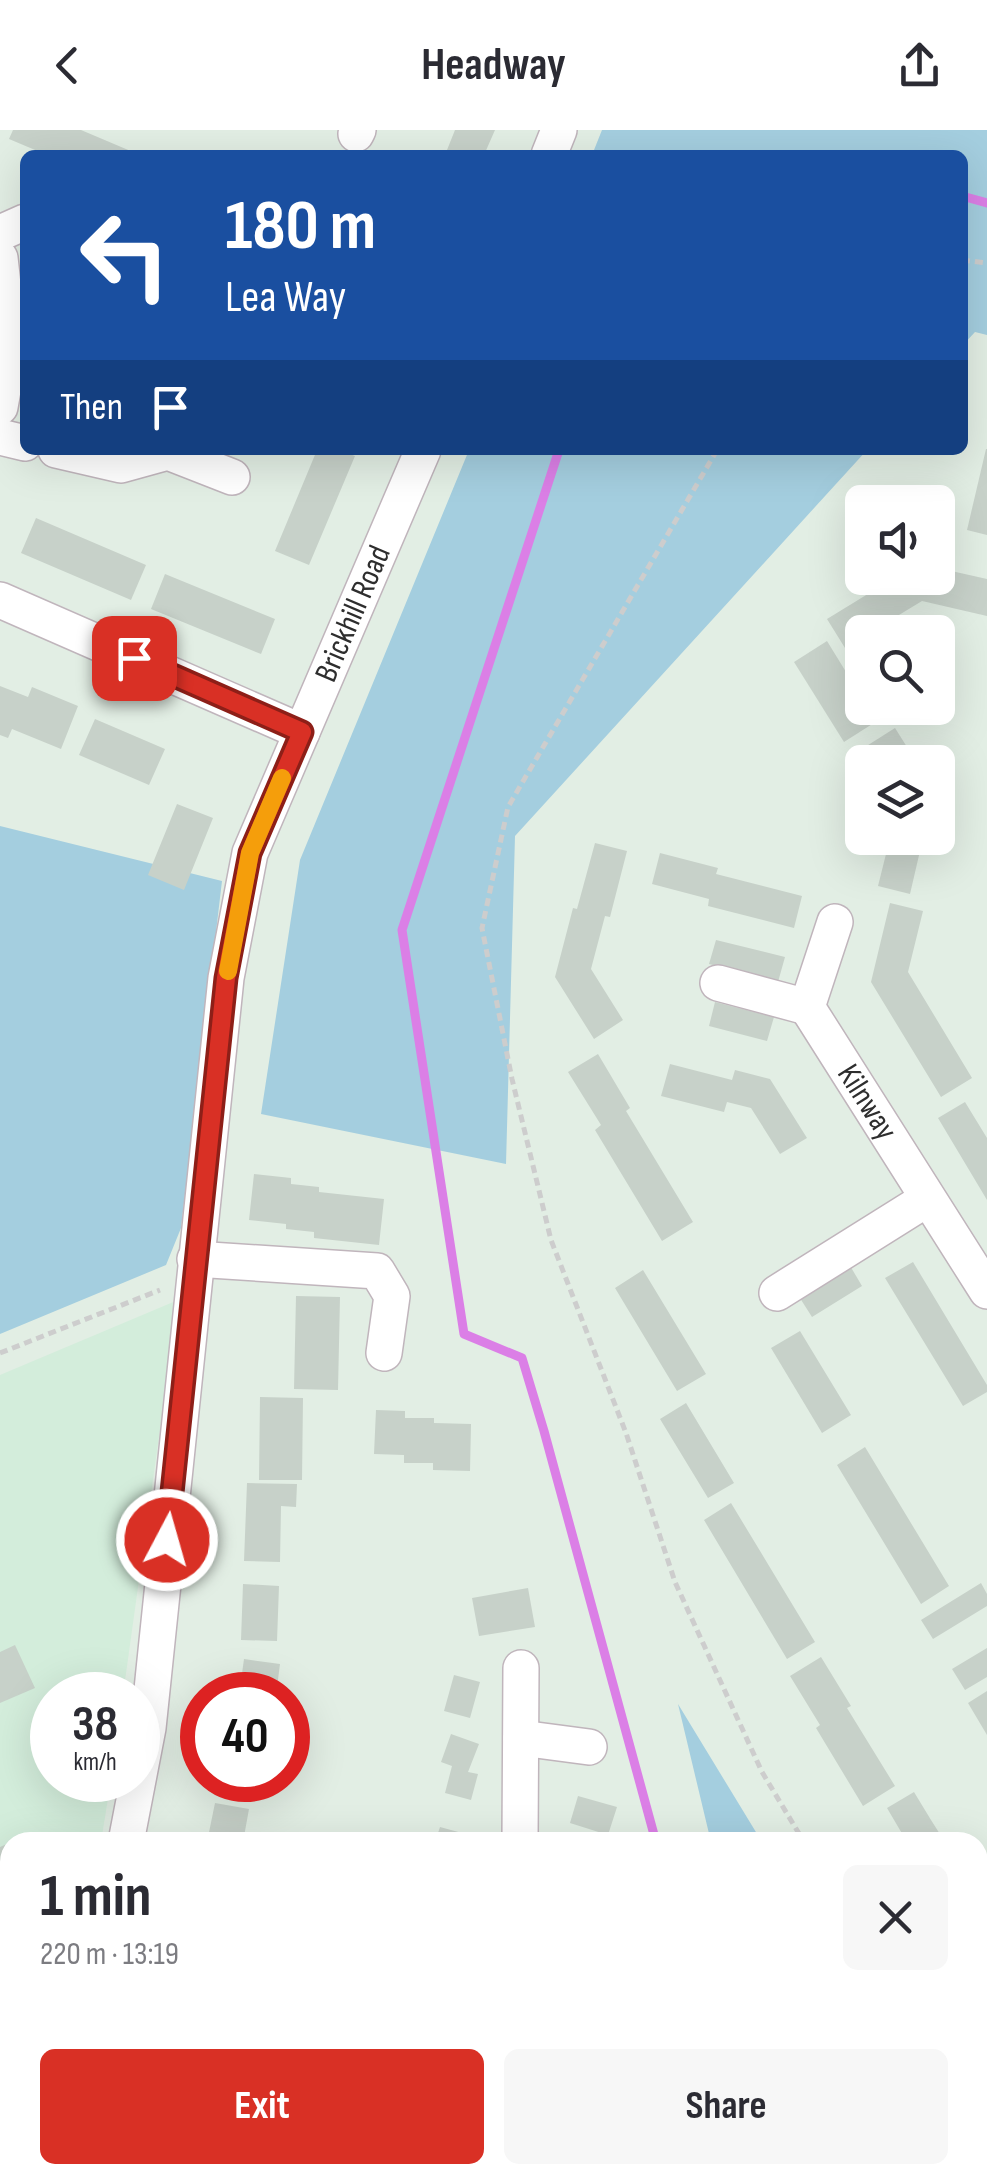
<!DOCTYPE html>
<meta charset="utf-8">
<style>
:root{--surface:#fff;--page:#f7f7f7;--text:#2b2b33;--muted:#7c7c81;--accent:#d93025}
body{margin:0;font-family:"Sofia Sans Condensed",sans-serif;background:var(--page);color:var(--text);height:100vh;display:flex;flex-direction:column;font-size:38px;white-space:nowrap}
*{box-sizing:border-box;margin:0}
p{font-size:32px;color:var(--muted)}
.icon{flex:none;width:55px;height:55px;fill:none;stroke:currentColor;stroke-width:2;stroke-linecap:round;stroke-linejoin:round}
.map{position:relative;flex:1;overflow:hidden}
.details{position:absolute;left:0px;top:1702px;width:988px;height:352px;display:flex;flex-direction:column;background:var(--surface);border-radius:30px 30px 0 0;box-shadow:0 10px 40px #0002}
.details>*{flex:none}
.banner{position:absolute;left:20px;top:20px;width:948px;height:305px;border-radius:15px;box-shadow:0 10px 40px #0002;background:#1a4fa0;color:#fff;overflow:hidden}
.controls{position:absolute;left:845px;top:355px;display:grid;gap:20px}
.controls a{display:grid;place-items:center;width:110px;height:110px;border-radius:15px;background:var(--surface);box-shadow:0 10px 40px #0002;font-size:50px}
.speed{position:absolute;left:30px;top:1542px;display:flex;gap:20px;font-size:50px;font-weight:700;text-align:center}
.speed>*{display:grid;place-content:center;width:130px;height:130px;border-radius:50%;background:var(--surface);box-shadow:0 10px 40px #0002;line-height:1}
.speed small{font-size:25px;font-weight:400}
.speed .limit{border:15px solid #d22;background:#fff;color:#111}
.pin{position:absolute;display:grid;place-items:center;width:85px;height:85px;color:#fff;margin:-42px;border-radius:20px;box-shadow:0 5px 15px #0006}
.me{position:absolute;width:110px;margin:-55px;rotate:6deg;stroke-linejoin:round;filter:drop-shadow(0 0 8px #0008)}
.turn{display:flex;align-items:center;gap:35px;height:210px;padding:0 40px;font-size:45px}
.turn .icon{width:130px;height:130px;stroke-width:2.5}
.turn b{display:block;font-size:70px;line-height:85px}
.then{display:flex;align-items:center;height:95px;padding:0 40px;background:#0003;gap:20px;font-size:38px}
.round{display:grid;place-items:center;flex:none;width:105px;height:105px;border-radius:15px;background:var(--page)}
.overview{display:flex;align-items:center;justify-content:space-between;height:170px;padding:0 40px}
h1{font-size:60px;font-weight:700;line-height:75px}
.primary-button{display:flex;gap:20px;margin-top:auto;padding:20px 40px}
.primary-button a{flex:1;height:115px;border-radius:15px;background:var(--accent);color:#fff;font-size:40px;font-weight:700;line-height:115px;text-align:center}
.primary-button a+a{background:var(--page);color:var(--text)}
header{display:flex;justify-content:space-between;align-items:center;height:130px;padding:0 40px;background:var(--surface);font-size:45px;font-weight:700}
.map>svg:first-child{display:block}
</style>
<header><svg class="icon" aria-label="back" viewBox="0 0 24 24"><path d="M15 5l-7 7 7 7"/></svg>Headway<svg class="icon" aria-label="share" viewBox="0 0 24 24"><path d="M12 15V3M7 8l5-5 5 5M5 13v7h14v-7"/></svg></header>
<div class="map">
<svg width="987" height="2054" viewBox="0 0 987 2054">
<rect width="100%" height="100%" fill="#e2eee4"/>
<path fill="#d3eddb" d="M178,1170L123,1565H52V1650H111L101,1712H10V2045H39L37,2054H0V1245Z"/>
<path fill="#a4cedf" d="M602,0H987V205L975,202L963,215L962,25H592Z
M469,320H867L515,706L506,1034L261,984L300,730Z
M0,696L222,751L181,1098L166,1135L0,1204Z
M678,1574L762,1712H711Z
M791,2045H964L969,2054H793Z"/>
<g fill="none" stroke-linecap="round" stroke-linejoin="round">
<path stroke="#db7fe6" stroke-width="9" d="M775,25H783
M962,66L987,73
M559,320L402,800L464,1204L522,1228L544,1301L656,1712
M747,2045L749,2054"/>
</g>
<path fill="#c7d1c9" d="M13,0H81L133,22L131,25H47L9,9Z
M455,0H495L484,25H445Z
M986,319H987V405L967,400Z
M317,320H340L355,326L309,435L275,421Z
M36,388L146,435L131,470L21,423Z
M938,438L987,449V486L922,471L871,502H862V508L845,518L827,489L894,448H938Z
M165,444L275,489L261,524L151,479Z
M827,511L862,568V578H868L877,591L844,612L794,532Z
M0,556L28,567L32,557L78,576L61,619L12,599L8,608L0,605Z
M95,589L165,619L149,655L79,625Z
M895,598L914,628L917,632H875L865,617Z
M177,674L213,688L184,760L148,745Z
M890,708H923L910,764L878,756Z
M595,713L627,721L610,787L605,786L591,839L623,890L594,909L555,847L573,778L577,779Z
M660,723L718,738L716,744L802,766L794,798L708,776L709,769L652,754Z
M890,773L923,781L908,842L972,948L941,967L871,852Z
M716,810L785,827L778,852L709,834Z
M715,872L774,887L767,911L709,896Z
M598,924L630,978L626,981L693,1092L662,1111L595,1000L601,995L568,942Z
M670,934L732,950L735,940L770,949L807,1008L780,1024L751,978L727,972L724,982L661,966Z
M965,972L987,1008V1070L938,988Z
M254,1044L291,1048V1054L319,1057V1062L384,1069L379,1115L314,1108V1102L286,1099V1094L249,1090Z
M913,1132L987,1255V1262L963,1276L885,1148Z
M849,1134L862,1156L812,1187L798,1165Z
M643,1140L706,1244L677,1261L615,1158Z
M296,1166L340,1167L338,1260L294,1259Z
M800,1201L851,1285L822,1303L771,1218Z
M260,1267L303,1268L302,1350H259Z
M686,1273L734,1353L708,1368L660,1289Z
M376,1280L405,1281V1288H434V1293L471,1294L470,1341L433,1340V1333H404V1325L374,1324Z
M865,1317L949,1456L921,1474L837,1335Z
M247,1353L297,1354L296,1377L281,1376L280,1432L244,1431Z
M731,1373L815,1512L787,1529L704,1390Z
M981,1453L987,1464V1476L933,1509L921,1490Z
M243,1454L279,1456L277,1511L241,1510Z
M528,1458L535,1497L479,1506L472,1468Z
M15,1515L35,1558L0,1573V1522Z
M987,1518V1547L965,1560L952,1539Z
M821,1527L851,1576L847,1578L895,1656L863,1676L816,1598L820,1595L790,1546Z
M244,1529L280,1534L276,1565H239Z
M454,1545L480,1552L470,1588L444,1581Z
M987,1561V1605L968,1573Z
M451,1604L479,1614L468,1642L478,1644L471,1670L445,1663L452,1636L441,1632Z
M223,1650H260L257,1663L222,1654Z
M914,1662L931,1690L945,1712H907L887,1678Z
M578,1666L617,1677L608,1705L570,1693Z
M215,1673L249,1679L243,1712H207Z
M440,1697L484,1709L483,1712H435Z
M28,1705L31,1712H10V1830L0,1808V1717Z
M978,1767L987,1782V1810L978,1816Z
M0,1853L10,1875V1936L0,1940Z
M133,2045H168L167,2054H131Z
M405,2045H440L437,2054Z"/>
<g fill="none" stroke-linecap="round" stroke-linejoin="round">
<defs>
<g id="minor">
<path d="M356,4L358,0"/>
<path d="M549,25L559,0"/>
<path d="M0,103L25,92"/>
<path d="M0,128C6,177 10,229 0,277"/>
<path d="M0,307L25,313"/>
<path d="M56,320L121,335L168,322L232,347"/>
<path d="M0,470L302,602"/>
<path id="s1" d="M835,792L807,877L987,1161"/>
<path d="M718,853L807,877"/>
<path d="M195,1129L377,1141L392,1166L384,1223"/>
<path d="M777,1163L927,1069"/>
<path d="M521,1608L589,1617"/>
<path id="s2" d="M126,1712L148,1598L226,848L250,723L423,320"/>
<path d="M520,1712L521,1538"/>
<path d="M0,1987L10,1983"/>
<path d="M59,2054L61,2045"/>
<path d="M485,2054L487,2045"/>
</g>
</defs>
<use href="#minor" stroke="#c0b5bc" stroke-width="38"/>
<path stroke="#cdcdcd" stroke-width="5" stroke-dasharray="8 5" stroke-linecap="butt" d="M962,130L987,133
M717,320L508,677L482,798L512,949L551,1110L626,1303L675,1452L762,1642L804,1712
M0,1223L160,1160
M978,1950L987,1963"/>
<use href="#minor" stroke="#fff" stroke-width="35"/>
</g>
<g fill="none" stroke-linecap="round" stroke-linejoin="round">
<defs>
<path id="route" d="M134,528L302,602L250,723L226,848L167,1410"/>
</defs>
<use href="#route" stroke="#8d1f18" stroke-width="25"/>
<use href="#route" stroke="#d93025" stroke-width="18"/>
<path stroke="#f59e0b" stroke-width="18" d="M228,841L250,723L282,648"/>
</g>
<g text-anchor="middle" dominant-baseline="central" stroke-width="8" stroke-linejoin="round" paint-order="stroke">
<g font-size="32" fill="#2e2e2e" stroke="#fff">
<text stroke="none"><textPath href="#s2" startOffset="1258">Brickhill Road</textPath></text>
<text stroke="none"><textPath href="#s1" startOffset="202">Kilnway</textPath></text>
</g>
</g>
</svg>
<div class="controls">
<a><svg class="icon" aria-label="sound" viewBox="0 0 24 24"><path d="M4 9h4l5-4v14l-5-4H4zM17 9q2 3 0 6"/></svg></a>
<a><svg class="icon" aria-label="search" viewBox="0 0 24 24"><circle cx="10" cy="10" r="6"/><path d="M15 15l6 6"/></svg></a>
<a><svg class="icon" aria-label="layers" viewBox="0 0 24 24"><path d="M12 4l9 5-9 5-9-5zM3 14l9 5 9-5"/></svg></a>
</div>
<div class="speed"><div>38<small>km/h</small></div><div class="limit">40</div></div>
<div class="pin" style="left:134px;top:528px;background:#d93025"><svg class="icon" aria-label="arrive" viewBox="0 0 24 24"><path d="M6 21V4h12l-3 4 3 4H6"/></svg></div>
<svg class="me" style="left:167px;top:1410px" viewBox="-20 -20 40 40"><circle r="17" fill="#d93025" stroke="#fff" stroke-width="3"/><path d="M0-11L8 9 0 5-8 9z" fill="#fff"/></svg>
<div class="banner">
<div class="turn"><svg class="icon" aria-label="left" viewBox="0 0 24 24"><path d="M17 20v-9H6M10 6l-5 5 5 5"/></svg><div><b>180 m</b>Lea Way</div></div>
<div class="then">Then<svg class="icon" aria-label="arrive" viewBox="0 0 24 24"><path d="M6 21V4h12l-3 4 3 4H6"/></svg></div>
</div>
<section class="details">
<div class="overview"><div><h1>1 min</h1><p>220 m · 13:19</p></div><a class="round"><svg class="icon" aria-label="close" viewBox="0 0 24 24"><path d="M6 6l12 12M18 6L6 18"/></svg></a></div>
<div class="primary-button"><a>Exit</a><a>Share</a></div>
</section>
</div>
